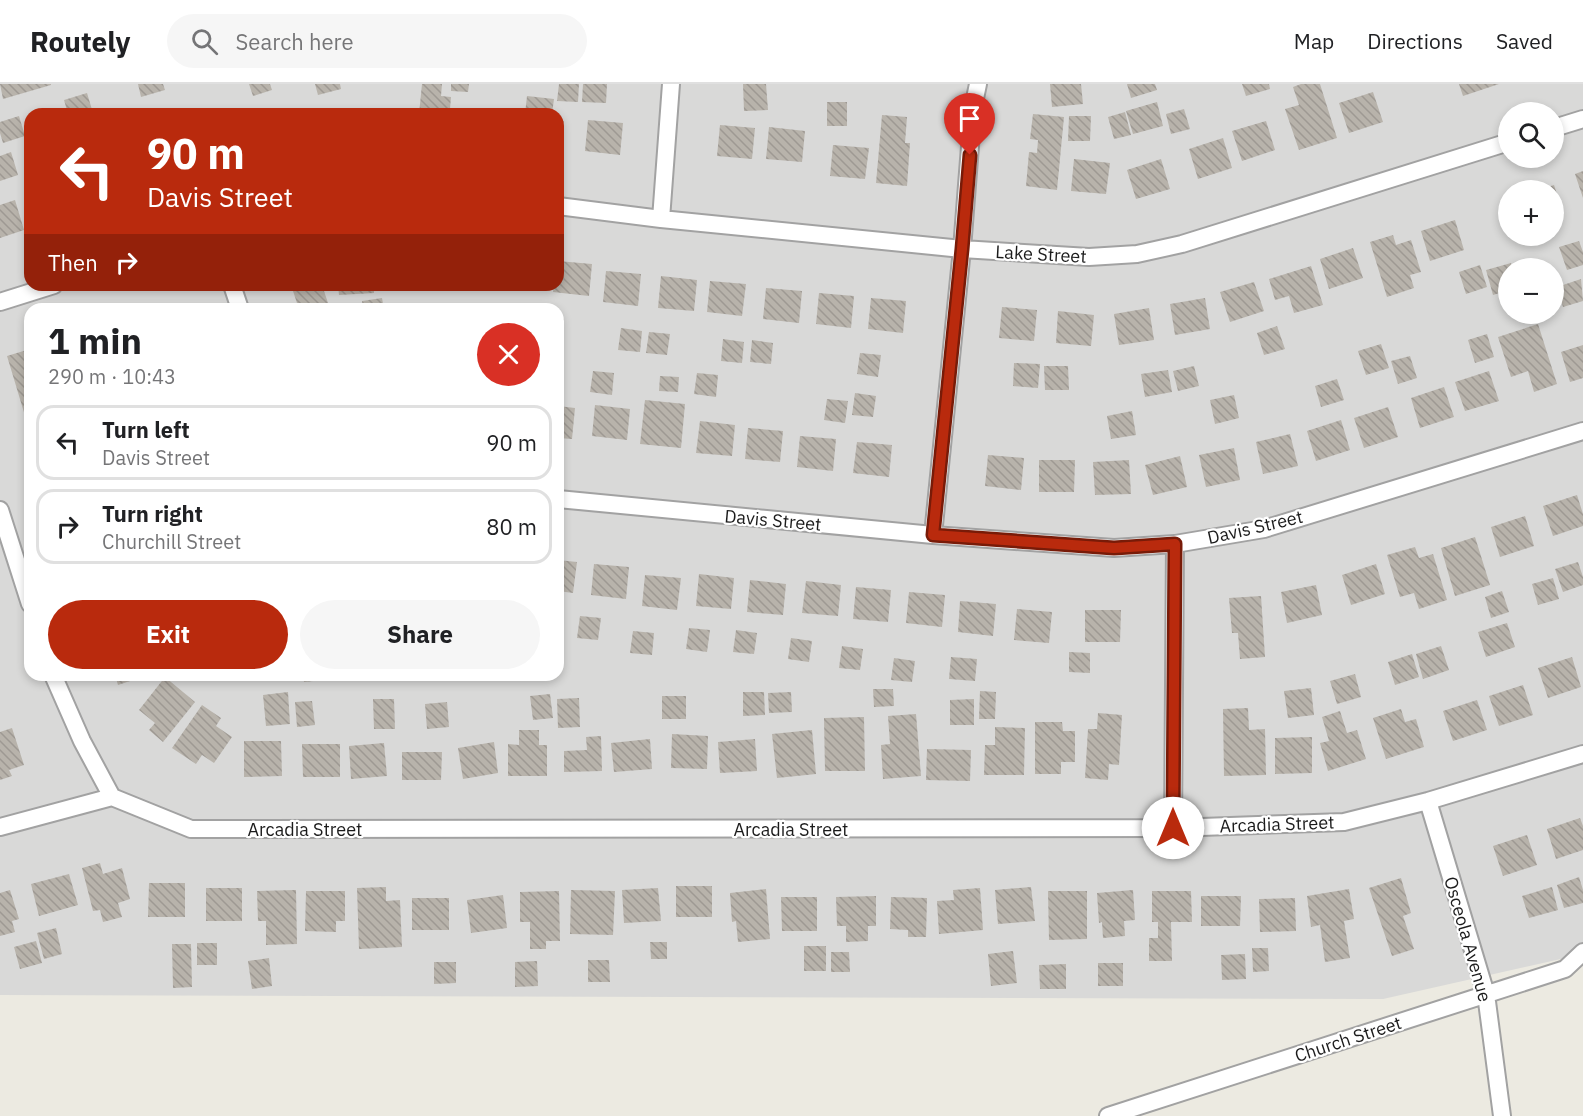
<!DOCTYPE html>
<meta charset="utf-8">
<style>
:root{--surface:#fff;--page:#f6f6f6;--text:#202124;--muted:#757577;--line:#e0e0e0;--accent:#b92a0d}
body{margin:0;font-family:"IBM Plex Sans",sans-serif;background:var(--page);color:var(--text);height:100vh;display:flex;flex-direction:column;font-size:22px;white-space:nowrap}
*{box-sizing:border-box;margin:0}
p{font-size:20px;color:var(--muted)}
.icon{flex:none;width:33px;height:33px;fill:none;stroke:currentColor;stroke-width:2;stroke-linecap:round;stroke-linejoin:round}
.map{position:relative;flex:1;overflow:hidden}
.drawer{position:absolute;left:24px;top:219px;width:540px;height:378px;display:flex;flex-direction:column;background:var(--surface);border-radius:18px;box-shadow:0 3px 9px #0003}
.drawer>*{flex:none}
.guide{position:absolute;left:24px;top:24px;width:540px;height:183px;border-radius:18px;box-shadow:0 3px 9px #0003;background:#b92a0d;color:#fff;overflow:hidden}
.tools{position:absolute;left:1498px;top:18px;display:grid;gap:12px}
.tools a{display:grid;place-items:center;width:66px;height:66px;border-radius:50%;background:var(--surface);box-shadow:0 3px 9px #0003;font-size:30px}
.pin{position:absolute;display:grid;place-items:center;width:51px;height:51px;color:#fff;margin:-62px -26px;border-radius:50% 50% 50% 0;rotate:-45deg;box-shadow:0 0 6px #0007}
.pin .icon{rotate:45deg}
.me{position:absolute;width:66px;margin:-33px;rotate:0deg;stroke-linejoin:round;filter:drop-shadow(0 0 4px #0008)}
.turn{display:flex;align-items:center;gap:21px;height:126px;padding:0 24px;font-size:27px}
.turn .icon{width:78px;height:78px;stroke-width:2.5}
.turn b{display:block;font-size:42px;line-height:51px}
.then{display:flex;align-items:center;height:57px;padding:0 24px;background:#0003;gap:12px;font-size:22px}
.round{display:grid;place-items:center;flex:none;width:63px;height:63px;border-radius:32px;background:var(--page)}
.head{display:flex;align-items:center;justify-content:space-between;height:102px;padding:0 24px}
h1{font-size:36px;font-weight:800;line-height:45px}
.button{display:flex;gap:12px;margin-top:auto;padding:12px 24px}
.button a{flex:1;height:69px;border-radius:36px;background:var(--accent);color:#fff;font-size:24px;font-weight:800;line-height:69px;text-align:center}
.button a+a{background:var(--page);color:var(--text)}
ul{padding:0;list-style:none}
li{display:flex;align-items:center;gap:18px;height:75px;margin:0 12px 9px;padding:0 12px;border:3px solid var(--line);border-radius:18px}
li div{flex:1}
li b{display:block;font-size:22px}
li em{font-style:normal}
header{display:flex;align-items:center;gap:36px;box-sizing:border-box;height:84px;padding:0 30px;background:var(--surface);border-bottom:2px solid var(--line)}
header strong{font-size:28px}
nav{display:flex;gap:33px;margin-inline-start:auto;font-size:21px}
.search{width:420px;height:54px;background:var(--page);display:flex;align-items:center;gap:15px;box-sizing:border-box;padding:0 21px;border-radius:33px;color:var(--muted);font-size:22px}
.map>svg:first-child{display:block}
</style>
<header>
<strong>Routely</strong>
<div class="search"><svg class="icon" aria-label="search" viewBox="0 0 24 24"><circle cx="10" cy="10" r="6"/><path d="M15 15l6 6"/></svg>Search here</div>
<nav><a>Map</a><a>Directions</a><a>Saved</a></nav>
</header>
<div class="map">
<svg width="1583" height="1032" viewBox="0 0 1583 1032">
<defs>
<pattern id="building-back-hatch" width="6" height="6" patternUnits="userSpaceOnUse" patternTransform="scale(1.5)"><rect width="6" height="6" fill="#b8b3ab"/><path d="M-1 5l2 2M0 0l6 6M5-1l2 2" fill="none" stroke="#9e9993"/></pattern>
</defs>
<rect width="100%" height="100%" fill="#eceae1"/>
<path fill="#d9d9d8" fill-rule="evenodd" d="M0,0H1583V870L1383,915L0,911ZM1509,28H1554V74H1509ZM30,30H558V201H30ZM1509,106H1554V152H1509ZM1509,184H1554V230H1509ZM30,225H558V591H30Z"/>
<path fill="url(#building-back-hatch)" d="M0,0H51V1L3,15Z
M138,0H163L165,6L141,13Z
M249,0H270L272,6L253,12Z
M315,0H340L341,5L318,11Z
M422,0H442L441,12L451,13L450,25L458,26V30H419Z
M451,0H469L468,8L451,7Z
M559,0H579L578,18L557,17Z
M583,0H607L606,19L582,18Z
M743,0H766L768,26L744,27Z
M1050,0H1081L1083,20L1052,23Z
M1127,0H1155L1157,6L1131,14Z
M1242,0H1269L1270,5L1246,12Z
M1301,0H1320L1337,54L1299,66L1285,25L1299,21L1293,3Z
M1459,0H1499L1463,12Z
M1373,8L1383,38L1349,49L1339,19Z
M87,9L93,29L68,30L64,16Z
M527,12L554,15L552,30H525Z
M827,18H847V42H827Z
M1157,18L1163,42L1133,50L1126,27Z
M362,24L398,27V30H362Z
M1184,25L1190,45L1171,50L1166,30Z
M1125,28L1131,51L1114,55L1108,33Z
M1033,30L1064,33L1057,106L1026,102L1029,68L1037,69L1038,56L1030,55Z
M882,31L907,33L905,59H910L907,102L876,99Z
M19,32L25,52L3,59L0,49V38Z
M1069,32H1091L1090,57H1068Z
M588,36L623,39L620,71L585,67Z
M558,37H564L561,67L558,66Z
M1266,37L1275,66L1242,77L1232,47Z
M720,41L755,44L752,75L717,72Z
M769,43L805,47L802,78L766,75Z
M1223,54L1232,84L1198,95L1189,65Z
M833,61L869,64L865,95L830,92Z
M11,68L18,91L0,97V72Z
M1074,75L1110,79L1106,110L1071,107Z
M1161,75L1170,105L1136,115L1127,86Z
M1583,87V114L1575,90Z
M1554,101L1564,131L1554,134V106H1538Z
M15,116L24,146L0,154V121Z
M1455,136L1464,166L1430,177L1421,147Z
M1393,151L1396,161L1411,156L1421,188L1410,191L1414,204L1387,213L1370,158Z
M1579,157L1583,168V181L1567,186L1559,163Z
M1353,164L1363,194L1329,205L1320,175Z
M558,177L592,180L589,212L553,208L554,201H558Z
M1511,179L1512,184H1509V206L1493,211L1486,186Z
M1480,181L1487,203L1466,210L1459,188Z
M1311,182L1323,221L1294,229L1289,212L1275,216L1269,195Z
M606,187L641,190L638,222L603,218Z
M661,192L697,196L694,227L658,224Z
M1581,195L1583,217L1563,223L1557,203Z
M710,197L746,200L742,232L707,228Z
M1254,198L1264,227L1230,238L1220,208Z
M291,201H322L330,225H299Z
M338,201H374V209L339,211Z
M496,201H534L533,206L496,203Z
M766,204L802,207L799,239L763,235Z
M819,209L854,212L851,244L816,240Z
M382,214L384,225H363L362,217Z
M871,214L906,217L903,249L868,245Z
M1205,214L1210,245L1175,251L1170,220Z
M1002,223L1037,226L1034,257L999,254Z
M1149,224L1154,256L1119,261L1114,230Z
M1058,227L1094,231L1091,262L1056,259Z
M558,234L564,235L562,256H558Z
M1538,240L1557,300L1534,308L1528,287L1511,293L1498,253Z
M1277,242L1285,265L1264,271L1257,249Z
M621,244L642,247L640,268L618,266Z
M649,248L670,250L667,271L646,269Z
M1487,250L1494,273L1475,279L1468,256Z
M723,255L744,258L742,279L721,277Z
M752,256L773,259L771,280L750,278Z
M1381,260L1389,284L1366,291L1358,267Z
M1583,261V294L1570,298L1561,268Z
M30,265V345H29L7,272Z
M860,269L881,271L878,293L857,290Z
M1410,272L1417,294L1398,300L1391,277Z
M1014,279L1040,280L1038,304L1013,302Z
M1044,282H1068L1069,306H1045Z
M1194,282L1199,302L1178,307L1173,287Z
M1168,286L1172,308L1145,313L1141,290Z
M593,287L614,289L612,311L590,308Z
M1489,287L1499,317L1465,327L1455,298Z
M697,289L718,291L716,313L694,310Z
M660,292L679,293L678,308L659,307Z
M1337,295L1344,316L1321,323L1315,302Z
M1444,303L1454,333L1420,344L1411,314Z
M855,309L876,312L873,333L852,331Z
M1234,311L1239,334L1215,340L1210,316Z
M827,315L848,317L845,339L824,336Z
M645,316L685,320L681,364L640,360Z
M595,321L630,325L627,356L592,352Z
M558,322L575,324L572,355L558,354Z
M1388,323L1398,353L1364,364L1354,334Z
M1132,327L1136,351L1111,355L1107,332Z
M1341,336L1350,366L1316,377L1307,347Z
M700,337L735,341L732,372L696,369Z
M748,344L783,347L780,378L745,375Z
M1290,350L1298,382L1263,390L1256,358Z
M800,352L836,355L833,387L797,383Z
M857,358L892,361L889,393L853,389Z
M1234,364L1240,396L1206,403L1199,371Z
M988,371L1024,374L1021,406L985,402Z
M1180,372L1187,403L1153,411L1145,381Z
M1039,376H1075L1074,408H1039Z
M1129,376L1131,410L1095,411L1093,378Z
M1577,411L1583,430V442L1553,452L1543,422Z
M1525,432L1534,462L1500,473L1491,443Z
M1475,453L1490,501L1455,512L1441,464Z
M1415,463L1419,474L1433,470L1447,516L1419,525L1414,509L1400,513L1387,471Z
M558,476L577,478L573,509L558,507Z
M1578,478L1583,493V501L1563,508L1555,485Z
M594,480L629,483L626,515L591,511Z
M1376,480L1385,510L1351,521L1342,491Z
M699,490L734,494L731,525L696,522Z
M645,491L681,494L677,526L642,522Z
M1553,494L1559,515L1538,521L1532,500Z
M750,496L786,500L783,531L747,528Z
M806,497L841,501L838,532L802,529Z
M1316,501L1322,531L1287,539L1281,508Z
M856,503L891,506L888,538L853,535Z
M1502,507L1509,528L1491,534L1485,513Z
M909,508L945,511L942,543L906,539Z
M1261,512L1265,573L1240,575L1238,549H1232L1229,514Z
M960,517L996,520L993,552L958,548Z
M1017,525L1052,528L1049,559L1014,556Z
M1085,526H1121L1120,558H1085Z
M580,532L601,534L598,556L577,554Z
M1507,539L1515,563L1486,573L1478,548Z
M689,544L710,546L707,568L686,565Z
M736,546L757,549L754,570L733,568Z
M633,547L654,549L652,571L630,569Z
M791,554L812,557L809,578L788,575Z
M842,562L863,565L860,586L839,584Z
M1441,562L1449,586L1423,595L1416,570Z
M1069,568L1090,569V589L1069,588Z
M1412,570L1419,593L1395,601L1388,578Z
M951,573L977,575L975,597L949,595Z
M1572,573L1581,603L1548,614L1538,584Z
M894,574L915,577L912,598L891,596Z
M1355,590L1361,613L1337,620L1330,597Z
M115,591H148L118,601Z
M303,591H322V596L304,598Z
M165,593L195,618L163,658L149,646L155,639L139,626Z
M1523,601L1533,631L1499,642L1489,612Z
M1311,604L1314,631L1288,634L1284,607Z
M873,605H893L894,622L874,623Z
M980,607L996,608L995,635H979Z
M288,608L290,640L266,642L263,611Z
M743,608H764L765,631L743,632Z
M791,608L792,628L769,629L768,609Z
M550,610L553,634L533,636L530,612Z
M662,612H686V635H662Z
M579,614L580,643L558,644L557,615Z
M373,615H394L395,645H374Z
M974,615V641H950V616Z
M1477,616L1487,646L1453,657L1443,627Z
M312,617L315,641L297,643L295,618Z
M447,618L449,643L427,645L425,620Z
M202,621L221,634L216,642L232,653L214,679L202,671L196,680L172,664Z
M1248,624L1249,646L1265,645L1266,691L1224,692L1223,625Z
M1401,625L1405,638L1416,635L1424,663L1386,675L1373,634Z
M1340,627L1347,649L1357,646L1366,675L1328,687L1320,659L1329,657L1322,633Z
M1098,629L1122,631L1119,681L1109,680L1108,696L1085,694L1088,645H1097Z
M916,630L921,692L883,695L881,661L890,660L888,632Z
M864,633L865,687H825L824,634Z
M1035,638H1062L1063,647H1075V678H1061V690H1035Z
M995,643L1025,644L1024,691H984L985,661H995Z
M12,644L24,681L9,686L12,692L0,696V648Z
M519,646H539V661H547V692H508V660L519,661Z
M812,646L816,690L777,694L772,650Z
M672,650L708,652L707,685L671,684Z
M601,652L602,687L564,688V667L587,666L586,653Z
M1312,653V689L1275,690V654Z
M650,655L652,685L614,688L611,659Z
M755,655L757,687L720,689L718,658Z
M244,657H281L282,692L244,693Z
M494,658L498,689L463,695L458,664Z
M384,659L387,692L351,695L349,662Z
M302,660H340V693H303Z
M927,665L971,666L970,697L926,696Z
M402,668H442L441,696H402Z
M1580,734L1583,742V766L1556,775L1547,745Z
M1527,751L1537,781L1503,792L1493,762Z
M100,779L103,790L122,784L130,815L118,819L122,833L103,838L100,826L93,827L82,784Z
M69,790L78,821L39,832L31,800Z
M1579,793L1583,806V819L1564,824L1557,801Z
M1401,794L1411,829L1403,832L1414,865L1392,872L1369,804Z
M149,799H185V833H148Z
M676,802H712V833H676Z
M386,803V817L400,816L402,863L359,865L357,804Z
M1031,803L1035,837L998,840L995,806Z
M1552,803L1558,826L1529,834L1522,812Z
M206,804H242V837H206Z
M658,804L661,837L624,839L622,806Z
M980,804L983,846L939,850L937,817L954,816L953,806Z
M766,805L770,855L738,858L736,837L732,838L730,809Z
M1349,805L1354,835L1344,837L1350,874L1325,878L1320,841L1311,843L1307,812Z
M10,806L19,835L12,837L15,848L0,852V809Z
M296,806L297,860L266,861V837H258L257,807Z
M571,806L615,807L613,851L570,850Z
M1133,806L1135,836L1124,837L1125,852L1103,854L1102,838L1099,839L1097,809Z
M306,807H345V837H336V848L305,847Z
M559,807L560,857H546V865H530V838H520V808Z
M1048,807H1087V855L1049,856Z
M1152,807H1191L1192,838H1171L1172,877H1149V854H1158V838H1152Z
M503,811L507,844L471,849L467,816Z
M876,812V842H868V857L846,858V842H837L836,813Z
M1201,812H1241L1240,842H1201Z
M781,813H817V847H782Z
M891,813L927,814L926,853H908V846L890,845Z
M412,814H449V846H412Z
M1295,814L1296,847L1260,848L1259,815Z
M56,844L62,870L44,875L37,849Z
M36,857L42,879L20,885L14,863Z
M650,858H667V875H651Z
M197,859H217V881H197Z
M172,860H191L192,903L173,904Z
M804,862H826V887H804Z
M1252,864H1268L1269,887L1253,888Z
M1013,867L1017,899L991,902L988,870Z
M831,868H849L850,888H831Z
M1245,870L1246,895L1222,896L1221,871Z
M269,874L272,902L252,905L248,877Z
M588,876H609L610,898H588Z
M537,877L538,902L515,903V878Z
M434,878H456V899L434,900Z
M1098,879H1123V902H1098Z
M1066,880V905H1040L1039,881Z"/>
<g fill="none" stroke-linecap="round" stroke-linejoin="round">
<defs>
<path id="minor" d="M1554,44L1583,35
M558,122L661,135L962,165L1089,173L1137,170L1182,160L1509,58
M661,135L671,0
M232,201L240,225
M0,218L54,201
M558,415L933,451L1114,464L1175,460L1264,445L1583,347
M0,426L30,520
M933,451L962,165L973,24L978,0
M53,591L82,657L112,713
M1428,717L1486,910L1502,1032
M0,743L112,713L191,745L1173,744L1344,738L1428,717L1583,670
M1173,744L1175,460
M1108,1032L1565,885L1583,868"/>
</defs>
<use href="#minor" stroke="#a2a2a2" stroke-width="20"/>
<use href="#minor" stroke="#fff" stroke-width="16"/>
</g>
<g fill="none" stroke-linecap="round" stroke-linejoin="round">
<defs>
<path id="route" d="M970,71L962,165L933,451L1114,464L1175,460L1173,744"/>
</defs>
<use href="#route" stroke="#781b08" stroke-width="15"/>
<use href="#route" stroke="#b92a0d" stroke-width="10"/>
</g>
<g text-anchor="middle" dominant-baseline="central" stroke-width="4.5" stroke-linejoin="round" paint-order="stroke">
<g font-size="18" fill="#1b1b1b" stroke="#fff">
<text transform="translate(1041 170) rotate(3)">Lake Street</text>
<text transform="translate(773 436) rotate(5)">Davis Street</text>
<text transform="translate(1255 443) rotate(-13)">Davis Street</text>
<text transform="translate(1277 740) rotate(-2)">Arcadia Street</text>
<text x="305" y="745">Arcadia Street</text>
<text x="791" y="745">Arcadia Street</text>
<text transform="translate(1468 855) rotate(74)">Osceola Avenue</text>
<text transform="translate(1348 955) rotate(-18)">Church Street</text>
</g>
</g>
</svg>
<div class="tools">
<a><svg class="icon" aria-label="search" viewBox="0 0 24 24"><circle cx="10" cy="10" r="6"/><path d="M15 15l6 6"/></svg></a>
<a>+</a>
<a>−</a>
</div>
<div class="pin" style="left:970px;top:71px;background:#d93025"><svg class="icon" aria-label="arrive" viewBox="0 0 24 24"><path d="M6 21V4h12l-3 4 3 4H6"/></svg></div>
<svg class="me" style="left:1173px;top:744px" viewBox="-20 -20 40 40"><circle r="19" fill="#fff"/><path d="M0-13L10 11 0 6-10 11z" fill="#b92a0d"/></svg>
<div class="guide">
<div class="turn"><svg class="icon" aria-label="left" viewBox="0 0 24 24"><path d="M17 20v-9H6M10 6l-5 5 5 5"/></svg><div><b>90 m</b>Davis Street</div></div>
<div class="then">Then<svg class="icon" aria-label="right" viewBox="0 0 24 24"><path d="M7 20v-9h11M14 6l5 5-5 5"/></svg></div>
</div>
<section class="drawer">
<div class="head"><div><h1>1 min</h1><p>290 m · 10:43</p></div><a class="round" style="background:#d93025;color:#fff"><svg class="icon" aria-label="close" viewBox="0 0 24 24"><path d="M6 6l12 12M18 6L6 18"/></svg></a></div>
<ul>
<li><svg class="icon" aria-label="left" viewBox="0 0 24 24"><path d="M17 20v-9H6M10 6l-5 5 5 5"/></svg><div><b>Turn left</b><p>Davis Street</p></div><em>90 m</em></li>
<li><svg class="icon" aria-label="right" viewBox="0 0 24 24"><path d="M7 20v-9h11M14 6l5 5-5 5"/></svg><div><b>Turn right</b><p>Churchill Street</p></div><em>80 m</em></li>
</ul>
<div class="button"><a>Exit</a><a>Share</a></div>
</section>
</div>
